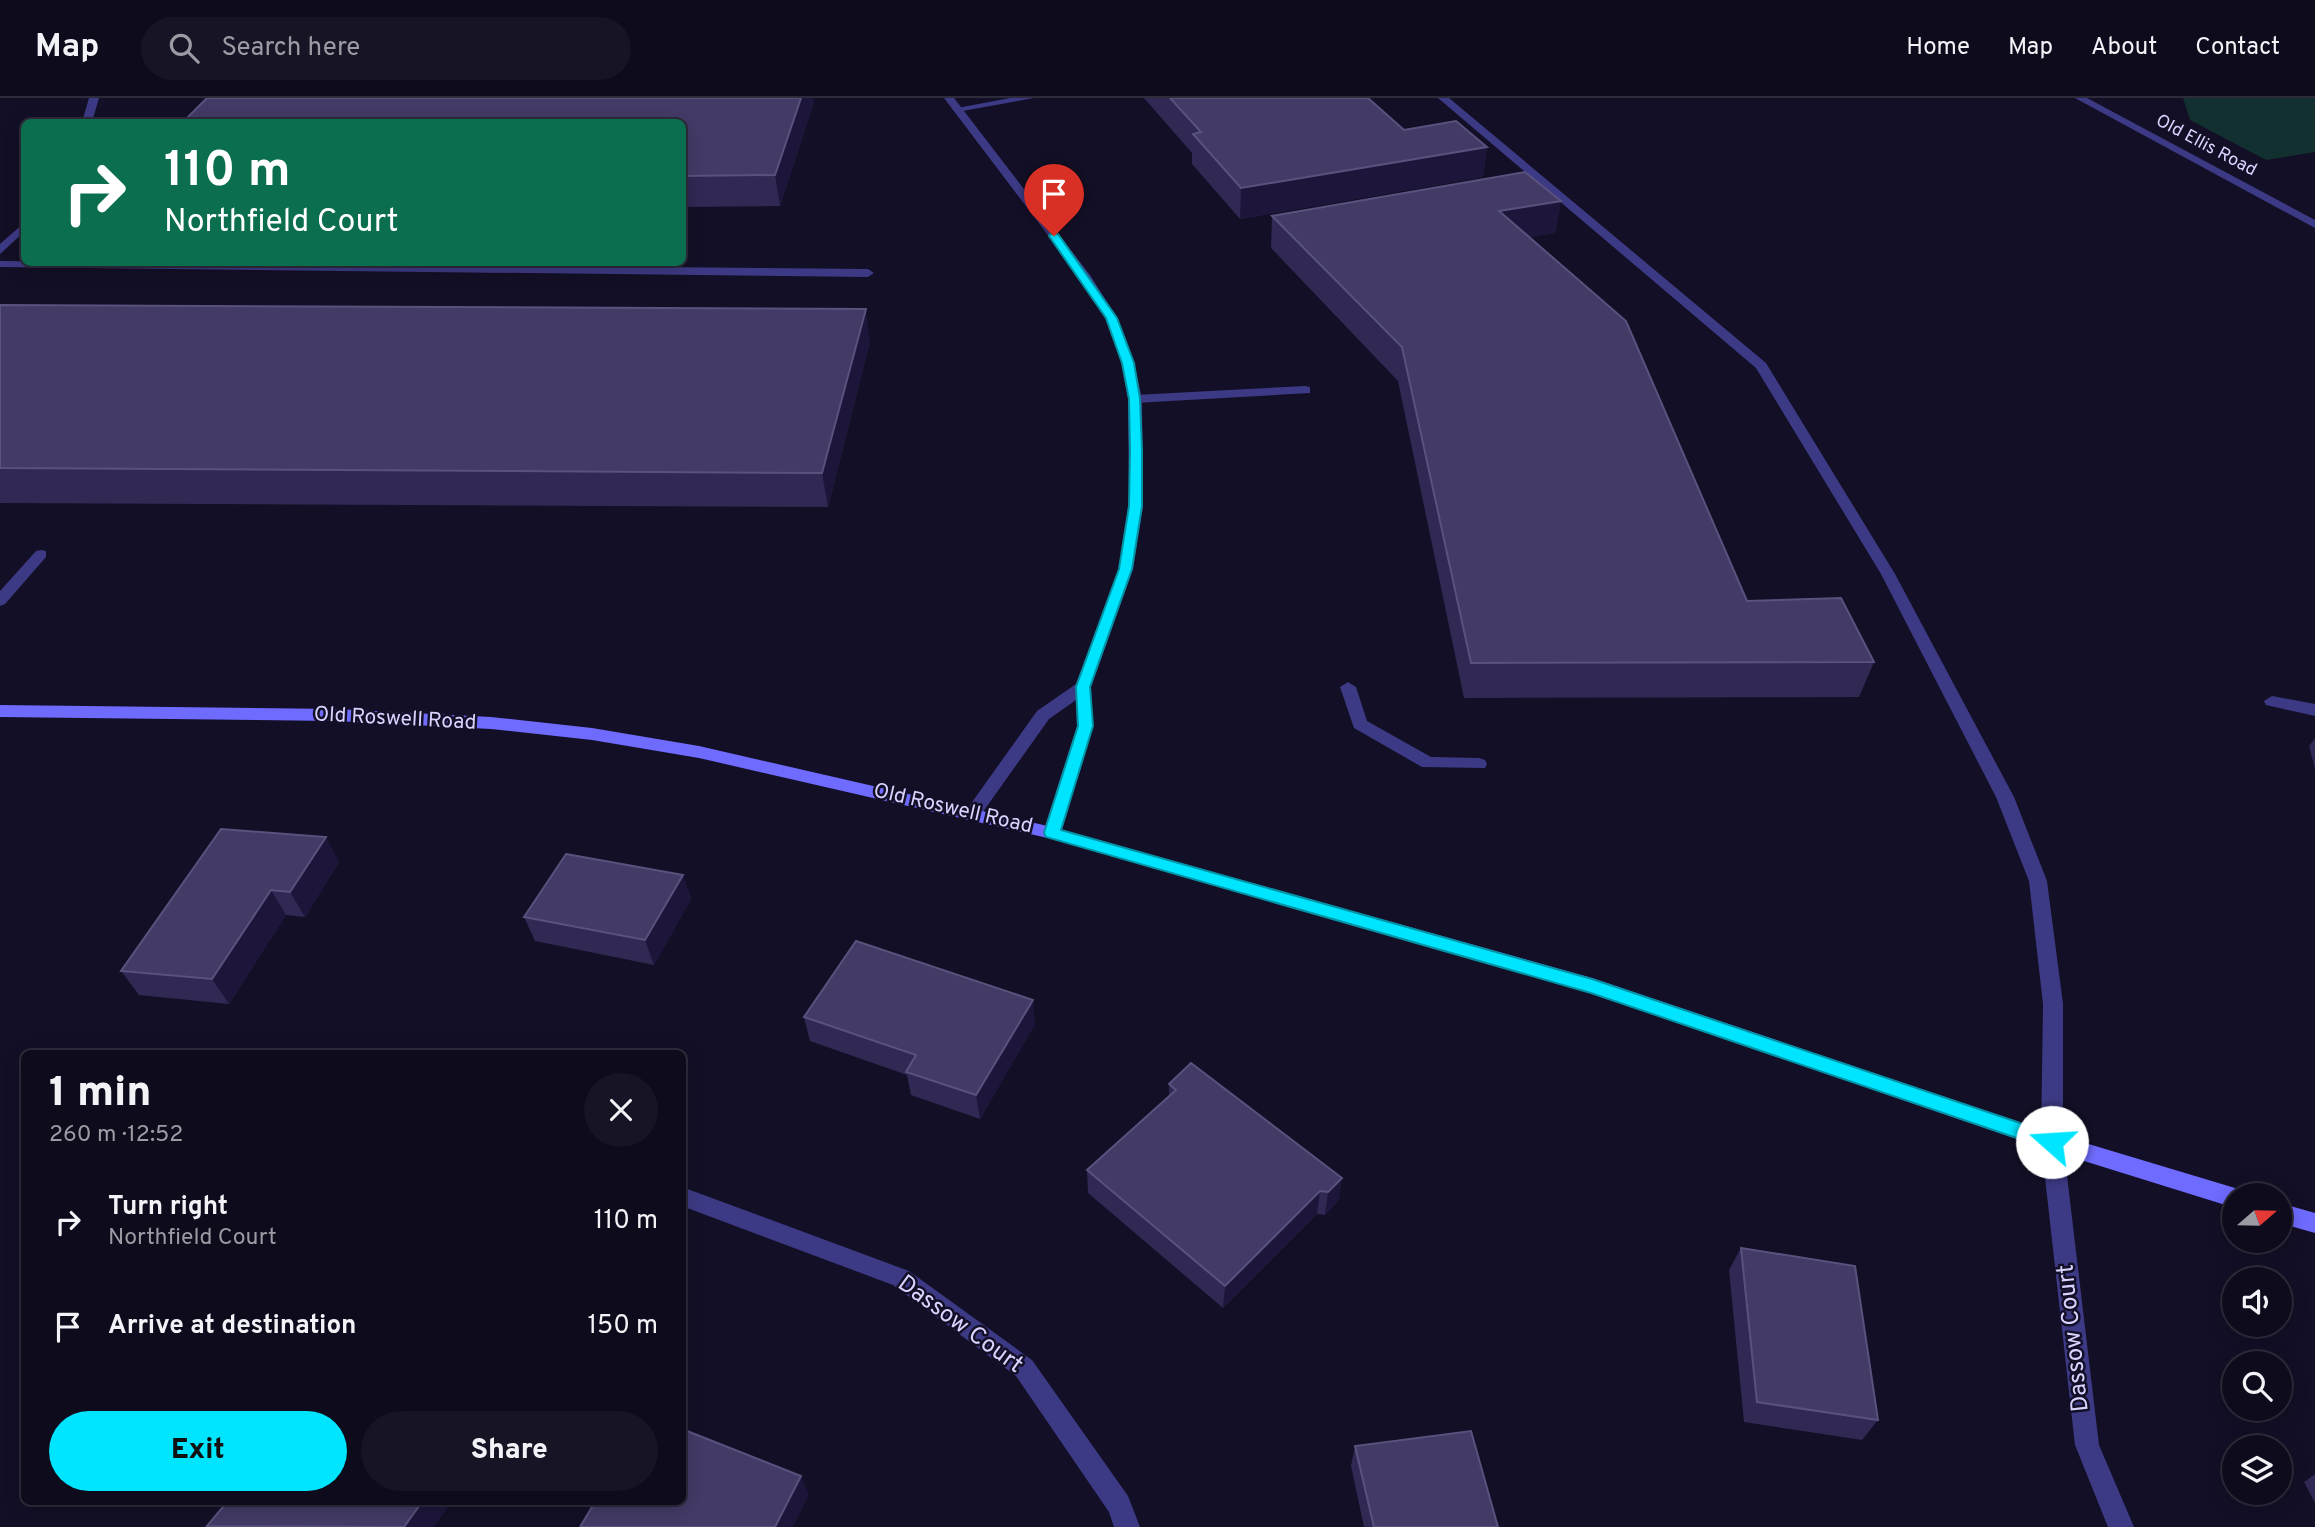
<!DOCTYPE html>
<meta charset="utf-8">
<style>
:root{--surface:#0e0b1c;--page:#171425;--text:#f1f3f6;--muted:#9b9ba3;--line:#2e2b3b;--accent:#00e5ff}
body{margin:0;font-family:Overpass,sans-serif;background:var(--page);color:var(--text);height:100vh;display:flex;flex-direction:column;font-size:26px;white-space:nowrap}
*{box-sizing:border-box;margin:0}
p{font-size:23px;color:var(--muted)}
.icon{flex:none;width:38px;height:38px;fill:none;stroke:currentColor;stroke-width:2;stroke-linecap:round;stroke-linejoin:round}
.map{position:relative;flex:1;overflow:hidden}
.details{position:absolute;left:21px;top:952px;width:665px;height:455px;display:flex;flex-direction:column;background:var(--surface);border-radius:10px;box-shadow:0 4px 18px #0003,0 0 0 2px var(--line)}
.details>*{flex:none}
.guide{position:absolute;left:21px;top:21px;width:665px;height:147px;border-radius:10px;box-shadow:0 4px 18px #0003,0 0 0 2px var(--line);background:#0b6e4f;color:#fff;overflow:hidden}
.needle{width:46px;rotate:70deg}
.tools{position:absolute;left:2222px;top:1085px;display:grid;gap:14px}
.tools a{display:grid;place-items:center;width:70px;height:70px;border-radius:50%;background:var(--surface);box-shadow:0 4px 18px #0003,0 0 0 2px var(--line);font-size:35px}
.pin{position:absolute;display:grid;place-items:center;width:60px;height:60px;color:#fff;margin:-72px -30px;border-radius:50% 50% 50% 0;rotate:-45deg;box-shadow:0 0 7px #0007}
.pin .icon{rotate:45deg}
.me{position:absolute;width:77px;margin:-38px;rotate:289deg;stroke-linejoin:round;filter:drop-shadow(0 0 5px #0008)}
.turn{display:flex;align-items:center;gap:24px;height:147px;padding:0 28px;font-size:32px}
.turn .icon{width:91px;height:91px;stroke-width:2.5}
.turn b{display:block;font-size:49px;line-height:60px}
.round{display:grid;place-items:center;flex:none;width:74px;height:74px;border-radius:37px;background:var(--page)}
.overview{display:flex;align-items:center;justify-content:space-between;height:119px;padding:0 28px}
h1{font-size:42px;font-weight:800;line-height:52px}
.button{display:flex;gap:14px;margin-top:auto;padding:14px 28px}
.button a{flex:1;height:80px;border-radius:42px;background:var(--accent);color:#111;font-size:28px;font-weight:800;line-height:80px;text-align:center}
.button a+a{background:var(--page);color:var(--text)}
ul{padding:0;list-style:none}
li{display:flex;align-items:center;gap:21px;height:105px;padding:0 28px}
li div{flex:1}
li b{display:block;font-size:26px}
li em{font-style:normal}
header{display:flex;align-items:center;gap:42px;box-sizing:border-box;height:98px;padding:0 35px;background:var(--surface);border-bottom:2px solid var(--line)}
header strong{font-size:33px}
nav{display:flex;gap:38px;margin-inline-start:auto;font-size:24px}
.search{width:490px;height:63px;background:var(--page);display:flex;align-items:center;gap:18px;box-sizing:border-box;padding:0 24px;border-radius:38px;color:var(--muted);font-size:26px}
.map>svg:first-child{display:block}
</style>
<header>
<strong>Map</strong>
<div class="search"><svg class="icon" aria-label="search" viewBox="0 0 24 24"><circle cx="10" cy="10" r="6"/><path d="M15 15l6 6"/></svg>Search here</div>
<nav><a>Home</a><a>Map</a><a>About</a><a>Contact</a></nav>
</header>
<div class="map">
<svg width="2315" height="1429" viewBox="0 0 2315 1429">
<rect width="100%" height="100%" fill="#130f26"/>
<path fill="#12302f" d="M2183,0H2315V54L2266,62L2190,22Z"/>
<g fill="none" stroke-linecap="round" stroke-linejoin="round">
<path fill="#3d3a85" fill-rule="evenodd" d="M1010,0H1034L957,14L952,11Z
M1438,0H1449L1766,265L1895,476L2014,699L2047,783L2063,906V1044L2059,1050L2052,1053L2045,1050L2041,1044L2043,906L2029,783L1996,699L1881,476L1756,270Z
M0,163L868,171L874,175L868,179L0,169Z
M1305,288L1310,289V295L1135,305L1128,301L1135,297Z
M41,452L46,453V459L5,506L0,508V493L36,453Z
M1348,584L1356,589L1367,623L1431,659L1479,660L1485,662L1487,666L1485,670L1422,669L1354,630L1340,589Z
M2272,598L2315,606V618L2266,607L2264,603Z"/>
<path fill="#3d3a85" fill-rule="evenodd" d="M89,0H99L92,24H82Z
M944,0H954L1090,177L1117,220L1134,265L1142,301L1143,408L1133,471L1091,589L1093,628L1061,735L1052,741L1043,735L1077,628L1076,602L1049,621L980,718L974,720L965,714L1037,613L1076,586L1119,471L1129,408L1128,301L1122,265L1105,220L1081,181Z
M2075,0H2087L2315,122V130Z
M24,125V134L0,156V146Z
M2052,1035L2059,1038L2063,1044L2099,1347L2134,1429H2108L2075,1347L2041,1044L2045,1038Z
M682,1089L909,1173L1032,1262L1128,1398L1140,1429H1114L1109,1414L1016,1278L893,1187L682,1108Z"/>
<path fill="#6f6bff" fill-rule="evenodd" d="M0,607L336,611L491,619L592,630L699,648L1052,729L1592,880L2052,1035L2235,1090L2245,1097H2235V1110L2052,1053L1590,895L1052,741L699,660L592,642L491,631L336,623L0,619Z
M2280,1105L2315,1115V1135L2280,1125Z"/>
</g>
<path fill="#312854" d="M1144,0H1368L1404,32L1487,49L1483,79L1240,121L1192,66V55Z
M814,4L780,108L682,109V24Z
M1561,103L1555,135L1529,139L1747,503L1874,564L1859,599L1464,600L1398,283L1271,150L1272,118Z
M0,207L870,244L828,409L0,405Z
M2315,640V671L2309,648Z
M221,731L339,764L305,819L286,817L229,906L139,897L121,873Z
M683,777L691,801L654,867L535,843L524,819Z
M804,919L1035,926L980,1021L911,997L907,977L810,943Z
M1169,986L1342,1080L1338,1103L1325,1117L1317,1116L1223,1210L1088,1095L1087,1072L1169,998Z
M1741,1150L1878,1322L1862,1342L1744,1324L1729,1172Z
M1355,1348L1498,1429H1364L1351,1368Z
M2315,1376V1405L2304,1384Z"/>
<path fill="#1d163a" d="M801,0H813L814,4L780,108L775,77Z
M1487,49L1483,79L1240,121L1241,90Z
M1561,103L1555,135L1494,145L1499,113Z
M866,211L870,244L828,409L822,375Z
M326,739L339,764L305,819L290,794Z
M683,777L691,801L654,867L645,842Z
M271,792L286,817L229,906L212,881Z
M1033,902L1035,926L980,1021L976,997Z
M1342,1080L1338,1103L1325,1117L1328,1094Z
M1320,1093L1317,1116L1223,1210L1225,1188Z
M801,1378L809,1397L793,1429H775Z
M422,1404H452L434,1429H404Z"/>
<path fill="#433a66" stroke="#5a527e" stroke-width="2" d="M207,0H801L775,77L682,78V24H183Z
M1170,0H1368L1404,32L1456,23L1487,49L1241,90L1193,36L1201,34Z
M1525,74L1561,103L1499,113L1626,223L1747,503L1841,500L1874,564L1471,565L1402,249L1272,118Z
M0,207L866,211L822,375L0,370Z
M221,731L326,739L290,794L271,792L212,881L121,873Z
M566,756L683,777L645,842L524,819Z
M856,843L1033,902L976,997L906,974L916,957L804,919Z
M1191,965L1342,1080L1328,1094L1320,1093L1225,1188L1087,1072L1176,992L1169,986Z
M1741,1150L1855,1168L1878,1322L1757,1304Z
M682,1331L801,1378L775,1429H580L595,1404H682Z
M1471,1333L1498,1429H1374L1355,1348Z
M227,1404H422L404,1429L207,1428Z"/>
<path fill="#00e5ff" stroke="#0095a6" stroke-width="2" d="M1050,136H1058L1117,220L1134,265L1140,301L1142,353V408L1132,471L1090,589L1093,628L1061,732L1592,881L2059,1038L2062,1044L2059,1050L2052,1052L1591,895L1046,739L1044,735L1078,628L1076,589L1119,471L1129,408L1130,353L1129,301L1122,265L1106,220L1049,138Z"/>
<g text-anchor="middle" dominant-baseline="central" stroke-width="5" stroke-linejoin="round" paint-order="stroke">
<g font-size="18" fill="#d9d4ff" stroke="#130f26">
<text transform="translate(2206 48) rotate(28)">Old Ellis Road</text>
</g>
<g font-size="21" fill="#d9d4ff" stroke="#130f26">
<text transform="translate(395 621) rotate(3)">Old Roswell Road</text>
<text transform="translate(953 711) rotate(13)">Old Roswell Road</text>
</g>
<g font-size="24" fill="#d9d4ff" stroke="#130f26">
<text transform="translate(960 1227) rotate(36)">Dassow Court</text>
<text transform="translate(2074 1240) rotate(-96)">Dassow Court</text>
</g>
</g>
</svg>
<div class="tools">
<a><svg class="needle" viewBox="-14 -14 28 28"><path d="M0-13l5 13h-10z" fill="#e53935"/><path d="M0 13l5-13h-10z" fill="#9b9ba3"/></svg></a>
<a><svg class="icon" aria-label="sound" viewBox="0 0 24 24"><path d="M4 9h4l5-4v14l-5-4H4zM17 9q2 3 0 6"/></svg></a>
<a><svg class="icon" aria-label="search" viewBox="0 0 24 24"><circle cx="10" cy="10" r="6"/><path d="M15 15l6 6"/></svg></a>
<a><svg class="icon" aria-label="layers" viewBox="0 0 24 24"><path d="M12 4l9 5-9 5-9-5zM3 14l9 5 9-5"/></svg></a>
</div>
<div class="pin" style="left:1054px;top:138px;background:#d93025"><svg class="icon" aria-label="arrive" viewBox="0 0 24 24"><path d="M6 21V4h12l-3 4 3 4H6"/></svg></div>
<svg class="me" style="left:2052px;top:1044px" viewBox="-20 -20 40 40"><circle r="19" fill="#fff"/><path d="M0-13L10 11 0 6-10 11z" fill="#00e5ff"/></svg>
<div class="guide">
<div class="turn"><svg class="icon" aria-label="right" viewBox="0 0 24 24"><path d="M7 20v-9h11M14 6l5 5-5 5"/></svg><div><b>110 m</b>Northfield Court</div></div>
</div>
<section class="details">
<div class="overview"><div><h1>1 min</h1><p>260 m · 12:52</p></div><a class="round"><svg class="icon" aria-label="close" viewBox="0 0 24 24"><path d="M6 6l12 12M18 6L6 18"/></svg></a></div>
<ul>
<li><svg class="icon" aria-label="right" viewBox="0 0 24 24"><path d="M7 20v-9h11M14 6l5 5-5 5"/></svg><div><b>Turn right</b><p>Northfield Court</p></div><em>110 m</em></li>
<li><svg class="icon" aria-label="arrive" viewBox="0 0 24 24"><path d="M6 21V4h12l-3 4 3 4H6"/></svg><div><b>Arrive at destination</b></div><em>150 m</em></li>
</ul>
<div class="button"><a>Exit</a><a>Share</a></div>
</section>
</div>
